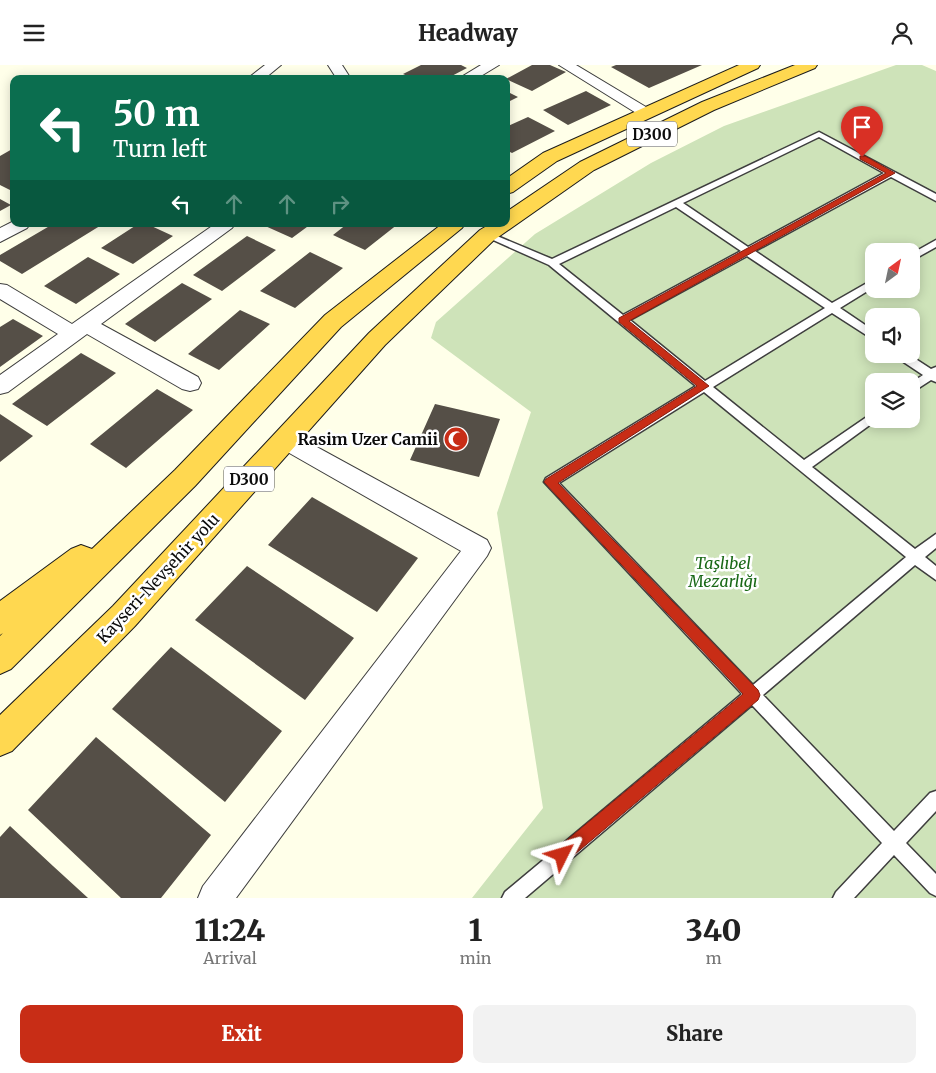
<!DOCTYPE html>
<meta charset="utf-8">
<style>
:root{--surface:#fff;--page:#f2f2f2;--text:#222;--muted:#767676;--accent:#c82d16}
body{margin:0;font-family:Merriweather,serif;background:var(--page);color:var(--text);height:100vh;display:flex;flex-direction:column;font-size:19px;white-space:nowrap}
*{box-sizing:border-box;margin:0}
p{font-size:16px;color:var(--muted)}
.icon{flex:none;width:28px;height:28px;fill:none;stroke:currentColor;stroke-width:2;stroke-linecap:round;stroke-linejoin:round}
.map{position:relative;height:833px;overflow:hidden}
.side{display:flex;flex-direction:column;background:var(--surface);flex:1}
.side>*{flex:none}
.hud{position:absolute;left:10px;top:10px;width:500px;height:152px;border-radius:10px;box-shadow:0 2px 12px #0003;background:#0b6e4f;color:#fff;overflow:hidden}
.needle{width:32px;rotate:33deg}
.controls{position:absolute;left:865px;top:178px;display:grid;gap:10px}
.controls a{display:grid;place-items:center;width:55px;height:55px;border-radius:10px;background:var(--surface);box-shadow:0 2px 12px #0003;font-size:25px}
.pin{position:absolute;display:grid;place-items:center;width:42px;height:42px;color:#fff;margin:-51px -21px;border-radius:50% 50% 50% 0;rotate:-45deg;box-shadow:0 0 5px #0007}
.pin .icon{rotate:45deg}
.me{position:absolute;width:55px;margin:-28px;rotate:50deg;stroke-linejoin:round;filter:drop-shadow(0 0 4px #0008)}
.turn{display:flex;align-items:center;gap:18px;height:105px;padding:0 20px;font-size:22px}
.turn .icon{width:65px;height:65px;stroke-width:2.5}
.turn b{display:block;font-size:35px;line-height:42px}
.lanes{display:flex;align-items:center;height:48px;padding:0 20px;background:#0003;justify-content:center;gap:25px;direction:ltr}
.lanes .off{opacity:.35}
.eta{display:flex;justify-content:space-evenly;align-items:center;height:85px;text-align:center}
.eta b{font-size:30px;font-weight:800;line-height:35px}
.cta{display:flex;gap:10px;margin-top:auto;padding:10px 20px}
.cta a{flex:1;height:58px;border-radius:10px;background:var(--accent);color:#fff;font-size:20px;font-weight:800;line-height:58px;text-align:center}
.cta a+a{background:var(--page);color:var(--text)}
header{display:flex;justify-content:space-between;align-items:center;height:65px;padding:0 20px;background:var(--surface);font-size:22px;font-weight:800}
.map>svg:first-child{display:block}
</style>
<header><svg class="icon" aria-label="menu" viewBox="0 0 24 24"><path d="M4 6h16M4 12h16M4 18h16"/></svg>Headway<svg class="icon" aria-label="person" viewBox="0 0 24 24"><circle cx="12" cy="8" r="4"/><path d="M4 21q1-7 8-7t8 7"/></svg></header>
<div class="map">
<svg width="936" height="833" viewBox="0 0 936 833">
<rect width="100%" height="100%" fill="#ffffe9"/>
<path fill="#cee3b9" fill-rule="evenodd" d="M896,0H922L936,6V833H472L543,743L497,448L531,347L431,273L436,257L535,169L651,98L724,61ZM874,186H911V224H874ZM874,251H911V289H874ZM874,316H911V354H874Z"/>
<path fill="#554f47" d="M421,0H461L467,3L446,14H414L403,9Z
M532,0H550L566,7L532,26L506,14Z
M616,0H702L649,23L611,2Z
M506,26L518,32L506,38Z
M586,26L611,40L568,60L543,45Z
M528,52L555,66L512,88L506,85V62Z
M14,83V127L0,120V91Z
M0,134L11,140L0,146Z
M53,159H103L22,209L0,196V190Z
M138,159H147L173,171L133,199L101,183Z
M265,159H311L292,173L263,160Z
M347,159H398L365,185L333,170Z
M247,171L276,185L222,226L193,210Z
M310,187L343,203L295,243L260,226Z
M88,192L120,209L76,239L44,221Z
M182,218L212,234L155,277L125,259Z
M240,245L270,259L219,305L188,289Z
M13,254L43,271L0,302V262Z
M81,288L116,308L47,361L12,339Z
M157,324L193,345L126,403L90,379Z
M435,339L500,354L479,412L410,395Z
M0,349L33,371L0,397Z
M312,432L418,493L377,547L268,480Z
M247,501L354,573L305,635L195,555Z
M171,582L282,666L225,737L112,644Z
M96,672L211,770L161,833H121L28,745Z
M10,761L53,801L88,833H0V772Z"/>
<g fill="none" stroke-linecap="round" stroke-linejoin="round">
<defs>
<path id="service" d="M819,67L936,129V136L891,112L755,186L832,238L874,214V222L840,243L874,266V275L832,248L713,322L804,395L874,347V354H878L812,402L915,484L936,469V483L925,492L936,501V515L915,500L763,630L894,766L930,728L936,726V746L906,778L936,809V831L930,828L894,790L854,833H833L836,827L882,778L752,640L525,833H502L505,827L742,629L544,417L546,413L696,321L549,200L482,170L487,167L490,168L552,194ZM819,72L884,108L748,182L683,138ZM676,142L741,186L623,250L559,199ZM747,191L825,243L705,316L630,255ZM704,327L906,492L753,620L559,418Z
M936,175V182L911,196V189Z
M895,289H908L931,304L936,302V317L931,315L911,328V318L923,310L896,292Z"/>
<path id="minor" d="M265,0H281L264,14H247Z
M328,0H342L351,14H337Z
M481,0H499L476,14H458Z
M559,0H576L651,45L654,48L651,51H641Z
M14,156V159H30L27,163L0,177V163Z
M215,159H235L232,163L101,259L198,312L201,318L198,324L190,326L182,324L87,269L8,327L0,329V310L58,269L0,234V219L7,220L72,259Z
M285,366L293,369L487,475L491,483L487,491L236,833H198L203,821L461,486L277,381L274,375L277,369Z"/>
<path id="trunk" d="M739,0H760L758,3L557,96L513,127L506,129V114L543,88Z
M795,0H817L815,3L714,45L594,105L494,175L385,280L135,561L12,686L0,691V650L113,541L369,268L480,165L490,159H506V147L580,97L702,37Z
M442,159H465L462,163L341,262L195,421L11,604L0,609V571L3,568L0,570V536L71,484L81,480L92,484L175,405L325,250Z"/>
</defs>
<use href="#service" stroke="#3e3e3e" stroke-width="3"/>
<use href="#minor" stroke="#3e3e3e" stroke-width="2"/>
<use href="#trunk" stroke="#1c1c1c" stroke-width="2"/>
<use href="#service" fill="#fff" fill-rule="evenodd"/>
<use href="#minor" fill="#fff" fill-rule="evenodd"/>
<use href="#trunk" fill="#ffd850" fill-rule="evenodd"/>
</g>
<path fill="#c82d16" stroke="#821d0e" d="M860,91H865L895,108L629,256L709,321L558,418L758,625L760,630L758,635L568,795L562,798L556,795L554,790L556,784L743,629L544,417L546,414L697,321L619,257V253L886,108L860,94Z"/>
<defs>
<symbol id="mosque-disc" viewBox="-11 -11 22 22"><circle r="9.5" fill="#c82d16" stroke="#fff"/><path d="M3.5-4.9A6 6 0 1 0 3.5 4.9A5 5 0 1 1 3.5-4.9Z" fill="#fff"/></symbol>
</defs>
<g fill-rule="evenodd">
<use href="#mosque-disc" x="442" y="360" width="28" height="28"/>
</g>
<g text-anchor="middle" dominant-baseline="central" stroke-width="5" stroke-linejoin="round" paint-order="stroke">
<g fill="#fff" stroke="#545454" stroke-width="1">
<rect x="627" y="56.5" width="50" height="25" rx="4"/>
<rect x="224" y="401.5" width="50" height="25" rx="4"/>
</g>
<g font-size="15" font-weight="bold" fill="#0b0b0b">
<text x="652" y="69">D300</text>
<text x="249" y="414">D300</text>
</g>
<g font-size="16" font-weight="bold" fill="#0b0b0b" stroke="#fff" text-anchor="end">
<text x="438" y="374">Rasim Uzer Camii</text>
</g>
<g font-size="16" font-style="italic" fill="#196816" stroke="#fff">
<text x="723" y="498">Taşlıbel<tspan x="723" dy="18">Mezarlığı</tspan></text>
</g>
<g font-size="16" fill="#0b0b0b" stroke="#fff">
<text transform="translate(158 513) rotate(-47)">Kayseri-Nevşehir yolu</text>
</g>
</g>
</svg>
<div class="controls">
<a><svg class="needle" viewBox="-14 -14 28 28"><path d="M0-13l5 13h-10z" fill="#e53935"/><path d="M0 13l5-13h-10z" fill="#767676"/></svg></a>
<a><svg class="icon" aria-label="sound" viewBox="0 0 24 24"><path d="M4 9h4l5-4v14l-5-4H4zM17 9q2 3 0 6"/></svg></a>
<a><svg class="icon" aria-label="layers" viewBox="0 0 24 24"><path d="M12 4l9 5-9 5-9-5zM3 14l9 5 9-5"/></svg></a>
</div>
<div class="pin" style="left:862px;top:92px;background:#d93025"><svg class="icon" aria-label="arrive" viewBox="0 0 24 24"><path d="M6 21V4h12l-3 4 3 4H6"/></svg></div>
<svg class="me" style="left:562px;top:790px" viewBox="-20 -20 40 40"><path d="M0-17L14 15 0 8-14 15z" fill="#c82d16" stroke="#fff" stroke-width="4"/></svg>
<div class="hud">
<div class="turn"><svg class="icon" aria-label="left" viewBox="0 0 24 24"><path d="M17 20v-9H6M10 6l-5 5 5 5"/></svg><div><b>50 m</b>Turn left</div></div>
<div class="lanes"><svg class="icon" aria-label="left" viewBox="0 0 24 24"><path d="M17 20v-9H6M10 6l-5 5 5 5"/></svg><svg class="icon off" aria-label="ahead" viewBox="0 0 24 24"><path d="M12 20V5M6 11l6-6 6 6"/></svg><svg class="icon off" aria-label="ahead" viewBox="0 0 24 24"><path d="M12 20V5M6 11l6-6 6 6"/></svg><svg class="icon off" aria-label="right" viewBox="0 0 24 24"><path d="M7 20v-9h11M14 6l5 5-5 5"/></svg></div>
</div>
</div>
<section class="side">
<div class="eta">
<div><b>11:24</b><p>Arrival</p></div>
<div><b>1</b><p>min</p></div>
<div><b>340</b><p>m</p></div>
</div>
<div class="cta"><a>Exit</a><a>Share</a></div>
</section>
